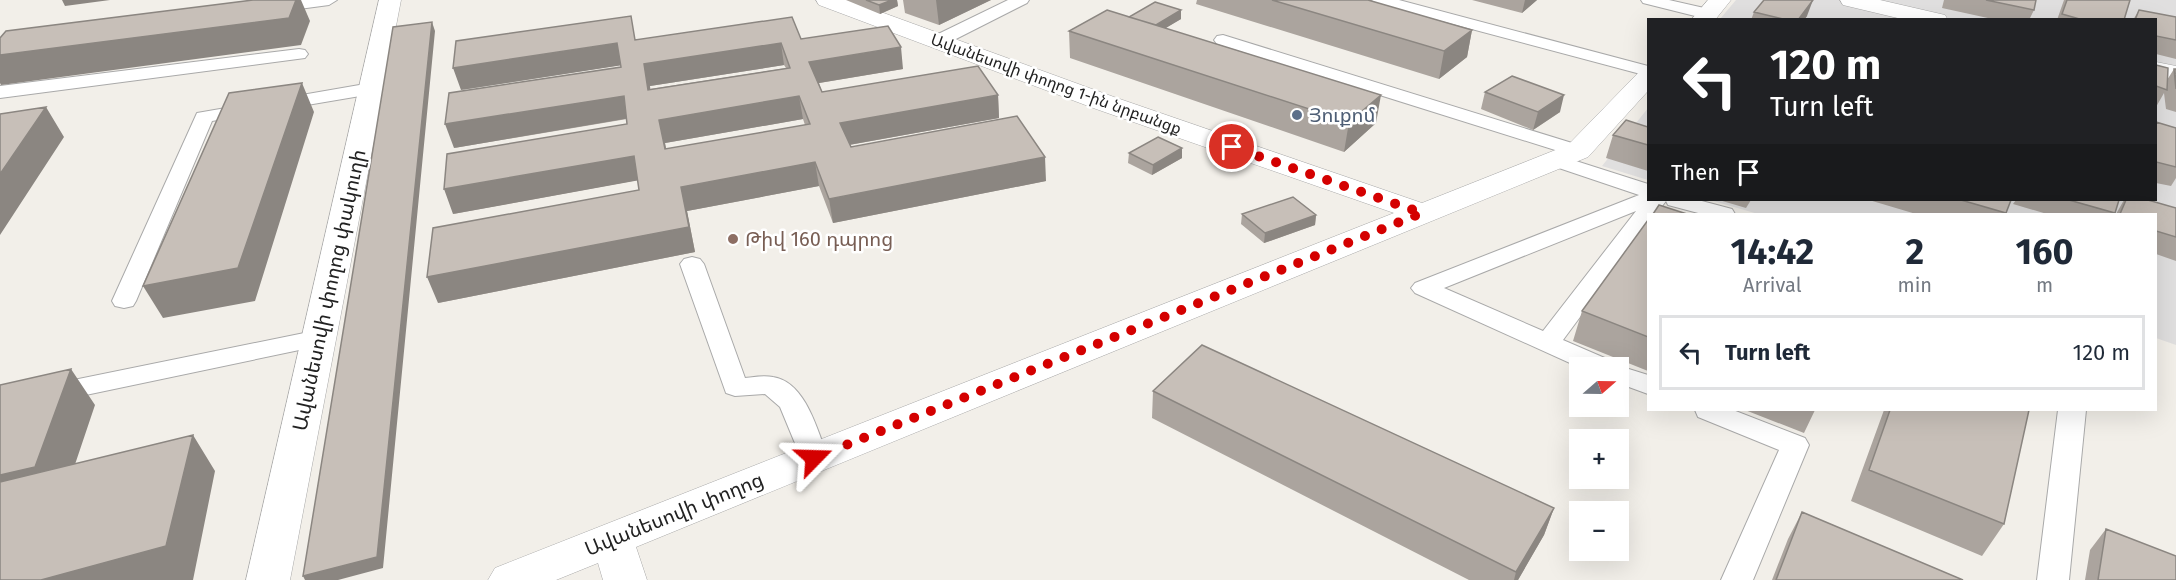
<!DOCTYPE html>
<meta charset="utf-8">
<style>
:root{--surface:#fff;--page:#f2f2f3;--text:#1f2937;--muted:#747a83;--line:#e0e1e3}
body{margin:0;font-family:"Fira Sans","Noto Sans Armenian",sans-serif;background:var(--page);color:var(--text);height:100vh;display:flex;flex-direction:column;font-size:22px;white-space:nowrap}
*{box-sizing:border-box;margin:0}
p{font-size:20px;color:var(--muted)}
.icon{flex:none;width:33px;height:33px;fill:none;stroke:currentColor;stroke-width:2;stroke-linecap:round;stroke-linejoin:round}
.map{position:relative;flex:1;overflow:hidden}
.side{position:absolute;left:1647px;top:213px;width:510px;height:198px;display:flex;flex-direction:column;background:var(--surface);border-radius:0px;box-shadow:0 6px 24px #0002}
.side>*{flex:none}
.top-card{position:absolute;left:1647px;top:18px;width:510px;height:183px;border-radius:0px;box-shadow:0 6px 24px #0002;background:#202124;color:#fff;overflow:hidden}
.needle{width:39px;rotate:70deg}
.tools{position:absolute;left:1569px;top:357px;display:grid;gap:12px}
.tools a{display:grid;place-items:center;width:60px;height:60px;border-radius:0px;background:var(--surface);box-shadow:0 6px 24px #0002;font-size:30px}
.pin{position:absolute;display:grid;place-items:center;width:51px;height:51px;color:#fff;margin:-26px;border:3px solid #fff;border-radius:50%;box-shadow:0 2px 6px #0007}
.me{position:absolute;width:66px;margin:-33px;rotate:68deg;stroke-linejoin:round;filter:drop-shadow(0 0 4px #0008)}
.turn{display:flex;align-items:center;gap:21px;height:126px;padding:0 24px;font-size:27px}
.turn .icon{width:78px;height:78px;stroke-width:2.5}
.turn b{display:block;font-size:42px;line-height:51px}
.then{display:flex;align-items:center;height:57px;padding:0 24px;background:#0003;gap:12px;font-size:22px}
.eta{display:flex;justify-content:space-evenly;align-items:center;height:102px;text-align:center}
.eta b{font-size:36px;font-weight:700;line-height:42px}
ul{padding:0;list-style:none}
li{display:flex;align-items:center;gap:18px;height:75px;margin:0 12px 9px;padding:0 12px;border:3px solid var(--line);border-radius:0px}
li div{flex:1}
li b{display:block;font-size:22px}
li em{font-style:normal}
.map>svg:first-child{display:block}
</style>
<div class="map">
<svg width="2176" height="580" viewBox="0 0 2176 580">
<rect width="100%" height="100%" fill="#f2efe9"/>
<path fill="#e0dfdf" d="M1736,0H2176V345L2156,338V214H1758L1710,200H2156V20L1720,19Z
M1648,108V180L1602,166Z"/>
<g fill="none" stroke-linecap="round" stroke-linejoin="round">
<defs>
<path id="service" d="M292,0H337L329,5L269,13L261,8L263,5Z
M1008,0H1029L1027,3L944,45H932L929,41L932,37Z
M1372,0H1399L1648,66V76L1374,3Z
M1641,0H1669L1713,10L1715,14L1707,19L1643,3Z
M1223,35L1585,147L1588,151L1585,155H1571L1217,44L1214,40L1217,36Z
M299,49L305,50L308,54L305,58L0,98V86Z
M371,83L378,85L380,89L378,93L212,121L136,301L133,306L124,308L115,306L112,301L197,113Z
M1554,154L1648,184V200H1698L1732,209L1735,214H1702L1668,205L1666,201L1656,214H1648V225L1563,340L1614,362L1616,365L1648,375V394L1618,383V368H1581L1415,293L1411,288L1415,283L1639,195L1547,164L1544,160L1547,156ZM1636,211L1543,331L1444,288Z
M692,257L700,259L704,264L745,378C754,377 764,375 773,377C806,382 818,432 828,458L824,465L814,468L804,465L780,407L765,394L735,396L726,393L680,264L684,259Z
M319,330L328,332L332,338L328,344L0,413V395Z
M1695,410H1733L1805,438L1809,445L1753,580H1721L1779,450L1698,417Z
M2058,410H2086L2069,580H2037Z"/>
<path id="minor" d="M379,0H401L290,580H246Z
M816,0H848L1114,97L1422,203L1568,145L1639,72L1648,69V91L1588,157L636,547L647,580H603L598,563L556,580H488L495,568L1394,213L1096,109L819,5Z
M1708,0H1731L1715,20H1691Z
M1840,0H1880L1945,15L1948,20H1906L1843,5Z
M2156,62L2176,66V80L2156,76Z"/>
</defs>
<use href="#service" stroke="#a9a9a9" stroke-width="2"/>
<use href="#minor" stroke="#a9a9a9" stroke-width="1"/>
<use href="#service" fill="#fff" fill-rule="evenodd"/>
<use href="#minor" fill="#fff" fill-rule="evenodd"/>
</g>
<path fill="#aba49e" fill-rule="evenodd" d="M846,0H897L898,6L880,14Z
M903,0H991L939,25L905,13Z
M1197,0H1368L1472,30L1467,57L1439,79L1196,4Z
M1472,0H1537L1522,13Z
M1944,0H2036L2034,10L2029,20H1997L1942,8Z
M2064,0H2130L2124,20H2057Z
M1181,10V19L1165,28L1376,123L1344,152L1070,58L1069,31L1129,17Z
M2139,10L2176,17V59L2156,54V20H2133Z
M1754,12L1807,16L1804,20H1751Z
M801,39L903,69L819,83L822,92L998,95L999,118L849,145L851,147L1046,181L833,223L819,186L687,211L695,252L438,303L639,190L638,180L453,214L627,124V119L454,148L621,67V65L461,90L636,40ZM784,65L786,68L650,89V86ZM803,119L805,125L666,149L665,143Z
M2156,65L2167,80L2174,69H2176V112L2166,109L2164,93L2156,107Z
M1485,92L1560,112L1533,130L1481,109Z
M2156,122L2176,128V178L2171,186L2156,183Z
M1648,127V171L1606,158L1613,135Z
M1182,148V158L1152,175L1128,163L1129,153Z
M1719,200H1751L1746,208Z
M1869,200H2011L2005,214H1940L1936,213L1935,214H1916Z
M2016,200H2119L2114,214H2047L2013,204Z
M2124,200H2148L2176,208V261L2156,254V214H2116Z
M1242,214L1316,215L1315,225L1264,243L1241,224Z
M1648,220V371L1573,341L1582,311Z
M1153,391L1554,508L1544,535L1518,580H1469L1152,418Z
M1745,410H1815L1804,433Z
M1884,410H2029L2004,524L1982,556L1851,501Z
M1802,512L1963,580H1772L1788,539Z
M2106,529L2176,580H2085L2090,550Z"/>
<path fill="#8b8681" d="M62,0H110L65,6Z
M296,0H301L310,21L301,45L1,85L0,83V55Z
M892,0H897L898,6L880,14L879,5Z
M936,0H991L939,25Z
M1525,0H1537L1522,13Z
M1813,0L1807,16L1804,20H1798Z
M1181,10V19L1151,37V28Z
M432,22L435,31L383,568L338,580H305L303,576Z
M1472,30L1467,57L1439,79L1444,51Z
M617,43L623,65L461,90L453,68Z
M781,43L784,65L650,86L653,112L648,90L644,64Z
M901,47L903,69L813,84L809,62Z
M302,83L314,112L255,301L163,318L143,286Z
M998,95L999,118L843,146L840,123Z
M1381,95L1376,123L1344,152L1349,122Z
M1564,95L1560,112L1533,130L1538,112Z
M624,96L630,118L454,148L445,124Z
M799,96L803,119L665,143L670,173L659,120Z
M46,107L64,137L0,235V174Z
M1182,148V158L1152,175L1153,165Z
M634,156L640,180L453,214L444,189Z
M1045,157L1046,181L833,223L829,199Z
M815,162L819,186L687,211L695,252L438,303L427,277L681,187Z
M1316,215L1315,225L1264,243L1265,233Z
M71,369L95,405L62,503L0,518V475Z
M193,435L215,471L193,580H41Z
M1554,508L1544,535L1518,580H1514L1516,572Z"/>
<path fill="#c7bfb8" stroke="#8b8681" stroke-width="1.5" fill-rule="evenodd" d="M253,0H296L289,18L0,55V38L6,31Z
M866,0H892L879,5Z
M1272,0H1368L1472,30L1444,51Z
M1764,0H1813L1798,20H1787L1754,12Z
M1986,0H2036L2034,10Z
M2067,0H2130L2124,20H2083L2062,14Z
M1155,2L1181,10L1156,25L1129,17Z
M1107,10L1381,95L1349,122L1069,31Z
M2139,10L2176,17V40L2156,36V20H2135Z
M631,16L635,40L792,17L801,39L888,26L901,47L809,62L822,92L978,66L998,95L840,123L851,147L1017,116L1045,157L829,199L815,162L681,187L689,227L427,277L433,228L639,190L634,156L444,189L447,154L627,124L624,96L445,124L449,93L621,67L617,43L453,68L456,41ZM781,43L790,68L648,90L644,64ZM799,96L810,124L665,149L659,120Z
M432,22L377,557L303,576L393,27Z
M2156,65L2168,68L2167,90L2156,86Z
M2174,69H2176V89Z
M1512,76L1564,95L1538,112L1485,92Z
M302,83L238,268L143,286L229,93Z
M46,107L0,174V114Z
M1626,120L1648,127V145L1613,135Z
M2156,122L2176,128V167L2156,162Z
M1158,137L1182,148L1153,165L1129,153Z
M1293,197L1316,215L1265,233L1242,214Z
M1961,200H2011L2006,213Z
M2069,200H2119L2115,213Z
M2126,200H2148L2176,208V237L2156,231V214H2120Z
M1659,205L1687,214H1653Z
M1648,220V337L1582,311Z
M1202,345L1554,508L1516,572L1153,391Z
M71,369L35,467L0,475V385Z
M1890,410H2029L2004,524L1869,470Z
M193,435L166,546L41,580H0V482Z
M1802,512L1963,580H1776Z
M2106,529L2176,556V580H2098Z"/>
<g fill="none" stroke-linecap="round" stroke-linejoin="round">
<path stroke="#d40000" stroke-width="10" stroke-dasharray="0 18" d="M814,458L1422,213L1232,147"/>
</g>
<circle fill="#5c6f8a" stroke="#fff" stroke-width="2" cx="1297" cy="115" r="6"/>
<circle fill="#8d6e63" stroke="#fff" stroke-width="2" cx="733" cy="239" r="6"/>
<g text-anchor="middle" dominant-baseline="central" stroke-width="5" stroke-linejoin="round" paint-order="stroke">
<g font-size="16" fill="#222" stroke="#fff">
<text transform="translate(1056 84) rotate(20)">Ավանեսովի փողոց 1-ին նրբանցք</text>
</g>
<g font-size="20" fill="#4e5e75" stroke="#fff" text-anchor="start">
<text x="1309" y="115">Յուքոմ</text>
</g>
<g font-size="20" fill="#785e54" stroke="#fff" text-anchor="start">
<text x="745" y="239">Թիվ 160 դպրոց</text>
</g>
<g font-size="20" fill="#222" stroke="#fff">
<text transform="translate(329 290) rotate(-78)">Ավանեսովի փողոց փակուղի</text>
<text transform="translate(674 514) rotate(-22)">Ավանեսովի փողոց</text>
</g>
</g>
</svg>
<div class="tools">
<a><svg class="needle" viewBox="-14 -14 28 28"><path d="M0-13l5 13h-10z" fill="#e53935"/><path d="M0 13l5-13h-10z" fill="#747a83"/></svg></a>
<a>+</a>
<a>−</a>
</div>
<div class="pin" style="left:1232px;top:147px;background:#d93025"><svg class="icon" aria-label="arrive" viewBox="0 0 24 24"><path d="M6 21V4h12l-3 4 3 4H6"/></svg></div>
<svg class="me" style="left:814px;top:458px" viewBox="-20 -20 40 40"><path d="M0-17L14 15 0 8-14 15z" fill="#d40000" stroke="#fff" stroke-width="4"/></svg>
<div class="top-card">
<div class="turn"><svg class="icon" aria-label="left" viewBox="0 0 24 24"><path d="M17 20v-9H6M10 6l-5 5 5 5"/></svg><div><b>120 m</b>Turn left</div></div>
<div class="then">Then<svg class="icon" aria-label="arrive" viewBox="0 0 24 24"><path d="M6 21V4h12l-3 4 3 4H6"/></svg></div>
</div>
<section class="side">
<div class="eta">
<div><b>14:42</b><p>Arrival</p></div>
<div><b>2</b><p>min</p></div>
<div><b>160</b><p>m</p></div>
</div>
<ul>
<li><svg class="icon" aria-label="left" viewBox="0 0 24 24"><path d="M17 20v-9H6M10 6l-5 5 5 5"/></svg><div><b>Turn left</b></div><em>120 m</em></li>
</ul>
</section>
</div>
